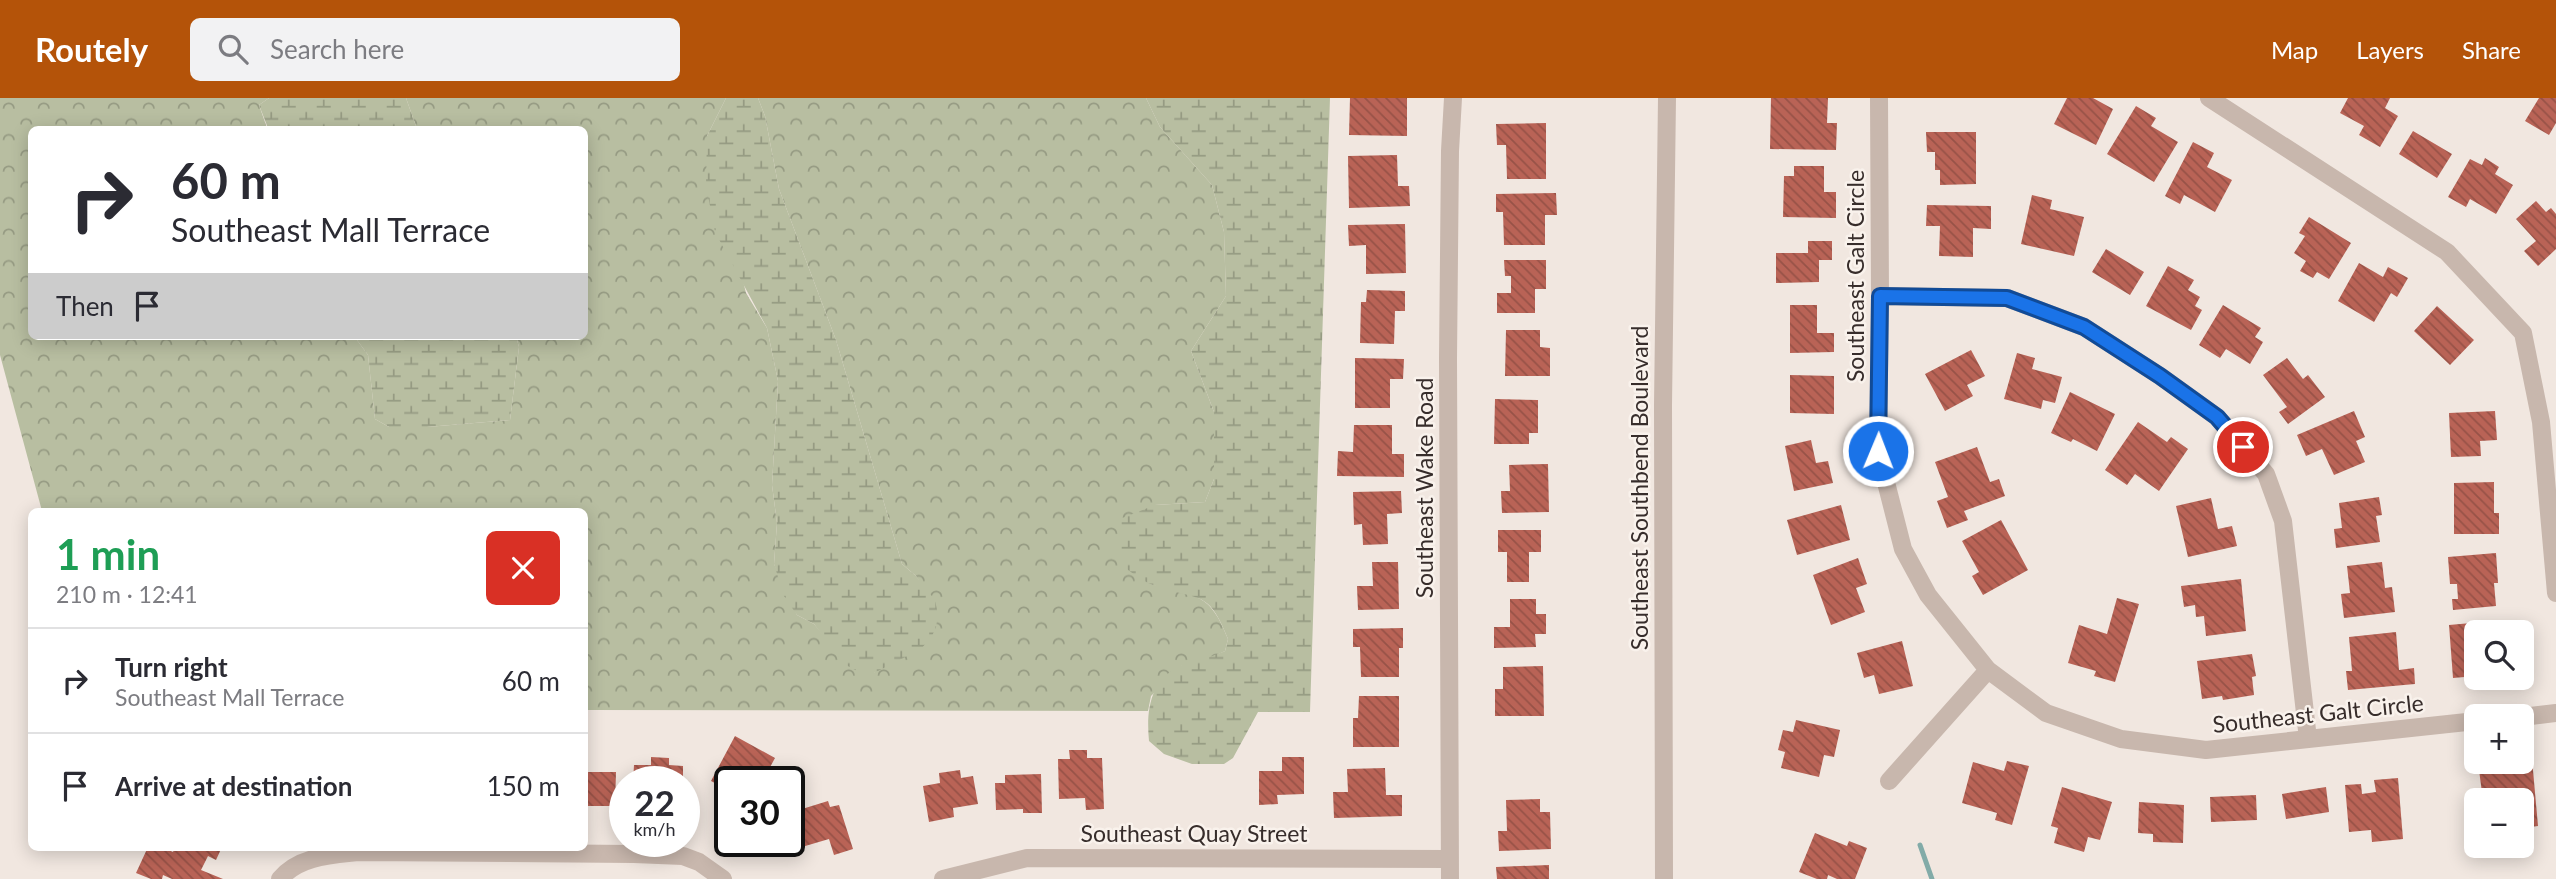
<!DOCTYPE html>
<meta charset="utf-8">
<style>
:root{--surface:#fff;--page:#f2f2f3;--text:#2b2b33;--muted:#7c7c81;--line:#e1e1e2;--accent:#b45309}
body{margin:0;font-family:Lato,sans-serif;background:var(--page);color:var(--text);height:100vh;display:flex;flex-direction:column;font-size:26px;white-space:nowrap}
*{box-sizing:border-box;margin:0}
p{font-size:23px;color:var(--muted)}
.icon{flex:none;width:38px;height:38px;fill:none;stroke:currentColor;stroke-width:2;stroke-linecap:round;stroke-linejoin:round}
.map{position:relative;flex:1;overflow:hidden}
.panel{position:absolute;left:28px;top:410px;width:560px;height:343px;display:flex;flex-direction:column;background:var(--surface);border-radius:10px;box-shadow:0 4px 18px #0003}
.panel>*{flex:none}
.top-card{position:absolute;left:28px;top:28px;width:560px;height:214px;border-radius:10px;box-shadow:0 4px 18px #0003;background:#fff;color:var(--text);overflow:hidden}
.buttons{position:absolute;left:2464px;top:522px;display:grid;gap:14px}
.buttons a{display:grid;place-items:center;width:70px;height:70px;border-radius:10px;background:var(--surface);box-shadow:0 4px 18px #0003;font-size:35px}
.speed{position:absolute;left:609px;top:668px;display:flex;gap:14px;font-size:35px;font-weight:700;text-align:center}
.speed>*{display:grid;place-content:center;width:91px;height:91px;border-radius:50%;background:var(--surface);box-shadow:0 4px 18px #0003;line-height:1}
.speed small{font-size:18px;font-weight:400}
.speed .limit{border:4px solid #111;border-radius:10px;background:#fff;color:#111}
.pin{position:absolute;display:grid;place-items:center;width:60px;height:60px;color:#fff;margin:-30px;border:4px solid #fff;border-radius:50%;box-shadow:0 2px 7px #0007}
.me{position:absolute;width:77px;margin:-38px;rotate:1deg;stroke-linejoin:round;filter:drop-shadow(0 0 5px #0008)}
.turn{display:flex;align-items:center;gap:24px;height:147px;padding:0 28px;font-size:32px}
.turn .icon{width:91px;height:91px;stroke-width:2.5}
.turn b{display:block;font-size:49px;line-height:60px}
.then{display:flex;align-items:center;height:66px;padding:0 28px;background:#0003;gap:14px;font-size:26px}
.round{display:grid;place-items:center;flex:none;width:74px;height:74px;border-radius:10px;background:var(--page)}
.headline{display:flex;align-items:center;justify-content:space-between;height:119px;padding:0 28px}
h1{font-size:42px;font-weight:700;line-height:52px;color:#1e9e55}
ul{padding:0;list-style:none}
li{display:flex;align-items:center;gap:21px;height:105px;padding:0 28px;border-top:2px solid var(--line)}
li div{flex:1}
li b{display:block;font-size:26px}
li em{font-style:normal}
header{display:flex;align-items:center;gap:42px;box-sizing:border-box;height:98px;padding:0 35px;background:var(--accent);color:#fff}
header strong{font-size:33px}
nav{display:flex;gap:38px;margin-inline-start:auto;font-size:24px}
.search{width:490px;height:63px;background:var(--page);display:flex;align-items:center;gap:18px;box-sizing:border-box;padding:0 24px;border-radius:10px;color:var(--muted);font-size:26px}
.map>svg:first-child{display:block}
</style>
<header>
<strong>Routely</strong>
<div class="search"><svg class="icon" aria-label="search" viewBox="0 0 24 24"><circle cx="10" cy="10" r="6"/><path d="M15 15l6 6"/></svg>Search here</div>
<nav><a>Map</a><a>Layers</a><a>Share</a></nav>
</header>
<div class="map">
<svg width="2556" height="781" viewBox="0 0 2556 781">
<defs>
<pattern id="forest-crowns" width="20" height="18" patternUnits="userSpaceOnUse" patternTransform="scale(1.75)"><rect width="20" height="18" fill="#b8bea1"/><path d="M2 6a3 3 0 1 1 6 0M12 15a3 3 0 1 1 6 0" fill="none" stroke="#969b83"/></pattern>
<pattern id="wetland-marsh" width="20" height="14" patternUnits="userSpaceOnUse" patternTransform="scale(1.75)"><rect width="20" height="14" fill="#b8bea1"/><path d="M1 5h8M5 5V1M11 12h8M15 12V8" fill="none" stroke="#969b83"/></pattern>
<pattern id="building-back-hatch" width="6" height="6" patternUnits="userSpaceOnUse" patternTransform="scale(1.75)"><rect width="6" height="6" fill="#b96356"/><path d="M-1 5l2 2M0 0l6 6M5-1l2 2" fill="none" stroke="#975247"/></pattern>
</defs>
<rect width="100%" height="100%" fill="#f1e7e0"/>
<path fill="url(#forest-crowns)" d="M0,0H269L259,7L267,30L273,31L32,32V238H354L368,257L375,321L389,329H427L510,322L519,249L516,238H584V32L417,31L406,0H726L707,38L746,195L767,230L778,283L772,387L777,425L774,466L797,517L814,526L825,539L874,575L923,489L916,478L902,466L836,242L779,91L765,18L758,0H1146L1160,29L1212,87L1224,134L1226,198L1191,253L1214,314V381L1205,404L1155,407L1151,486C1197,499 1210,494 1228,541L1225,553L1213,559L1181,568L1151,598L1148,613L585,612L584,413H42L0,257Z"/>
<path fill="url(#wetland-marsh)" d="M269,0H406L417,31H273L268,30L259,7Z
M726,0H758L765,18L779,91L836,242L902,466L916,478L935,502L938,517L936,529L932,538L921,551L874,575H861L844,566L814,526L797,517L784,498L774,466L777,425L772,387L778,283L767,230L715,134L706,87L707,38Z
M1146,0H1330L1310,614H1258L1233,660L1224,666H1192L1164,656L1149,643C1146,612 1150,581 1182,567C1196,561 1211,560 1225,553L1228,541C1208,489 1198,504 1153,487C1142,483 1130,473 1120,466V421L1155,407L1205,404L1214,381V314L1191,253L1226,198L1224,134L1212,87L1160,29Z
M354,238H516L519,249L510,322L427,329H389L375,321L368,257Z"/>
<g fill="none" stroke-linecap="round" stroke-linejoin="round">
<path stroke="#82aba8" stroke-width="5" d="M1920,747L1932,781"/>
</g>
<path fill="url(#building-back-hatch)" d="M1350,0H1407V38L1349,37Z
M1771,0H1828L1827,25H1837L1836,52L1770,51Z
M2067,0H2093L2113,11L2096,47L2054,26Z
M2348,0H2390L2385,10L2398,18L2380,49L2359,37L2364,28L2340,15Z
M2539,0H2556V25L2549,37L2525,23Z
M2136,8L2156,20L2151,28L2178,44L2154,84L2107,56Z
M1546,25V81H1507L1506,47H1497L1496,26Z
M2413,33L2452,56L2437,80L2399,56Z
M1926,34H1976V86L1940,87V72H1935V54H1927Z
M2193,44L2214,55L2207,69L2232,82L2215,114L2184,97L2180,106L2165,98Z
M1397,57L1398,88H1409L1410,108L1349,110L1348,58Z
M2485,60L2499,69L2495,76L2513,87L2496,116L2470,101L2466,109L2448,99L2470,61L2482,67Z
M1794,68H1824V94H1836V120L1783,119L1784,78H1794Z
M1556,95L1557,117H1545V147H1504L1503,114H1496V96Z
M2032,97L2052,102L2050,111L2084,119L2074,158L2021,146Z
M2536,103L2546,114L2551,110L2556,116V151L2538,168L2524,153L2536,143L2516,121Z
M1927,107L1991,108V131L1973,130V159L1939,158L1940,128H1926Z
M2309,119L2351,145L2329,181L2317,174L2313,180L2300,173L2306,163L2294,155L2305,138L2299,135Z
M1405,126L1406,175L1366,176V147L1349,148L1348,127Z
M1808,143H1832V162H1819V184L1776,185V155H1808Z
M2106,151L2144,174L2130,197L2092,174Z
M1504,162H1546V191H1535V215H1497V195H1511V178H1505Z
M2359,165L2383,179L2388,169L2408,180L2397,199L2391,195L2374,224L2338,203Z
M2168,168L2194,182L2188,192L2200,199L2195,208L2202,212L2191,232L2146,208Z
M1367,192L1405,193V213H1395L1394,246L1360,245L1361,204H1366Z
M1790,207H1817V235H1834V254L1790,255Z
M2223,207L2261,230L2255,239L2263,244L2250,266L2226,251L2220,260L2199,247Z
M2437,208L2474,242L2450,267L2414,233Z
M1506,232H1540V249L1550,250V278H1505Z
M1971,252L1985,278L1967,287L1973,298L1945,313L1925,276Z
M2017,255L2035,260L2032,271L2062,279L2055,305L2043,302L2041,311L2004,301Z
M1355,260L1404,261L1403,281H1390V310H1355Z
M2287,260L2303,281L2308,277L2325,299L2288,326L2279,314L2287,309L2263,277Z
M1790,277L1834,278V316L1790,315Z
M2070,294L2115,316L2097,353L2073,341L2071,344L2051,335Z
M1495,301L1538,302V335H1529V346H1494Z
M2354,313L2365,339L2356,343L2365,364L2334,377L2322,351L2306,358L2297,337Z
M2495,313L2497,342L2480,343L2481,358L2451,359L2449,315Z
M2138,324L2167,344L2171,339L2188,351L2159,393L2135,376L2127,387L2105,372Z
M1354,327H1392V356H1404V379L1337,378L1338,353L1353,354Z
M1811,342L1816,365L1828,363L1833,385L1794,393L1785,348Z
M1977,349L1990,384L1999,381L2005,398L1964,413L1968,422L1947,430L1937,403L1948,399L1935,364Z
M1548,366L1549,414L1502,415L1501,393H1510L1509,367Z
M2494,384V415H2499V436H2454V385Z
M1401,393L1402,415L1387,416L1388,446L1363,447L1362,426L1354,427L1353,394Z
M2379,399L2382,417L2376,418L2380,444L2336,450L2334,431L2342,430L2339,405Z
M2211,400L2218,431L2232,428L2237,448L2188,459L2176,408Z
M1841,407L1850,442L1797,457L1787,422Z
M2001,422L2028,472L1983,497L1972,478L1979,474L1962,443Z
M1498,432H1541V454H1529V484H1507V454H1498Z
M2496,455L2498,485H2494L2496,508L2453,512L2452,501H2458L2457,486H2450L2448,459Z
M1858,460L1867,486L1856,490L1865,514L1831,527L1813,477Z
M1372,464H1398L1399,511L1358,512L1357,488H1373Z
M2382,464L2385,490L2392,489L2395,514L2344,520L2341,496L2350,495L2347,468Z
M2241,481L2246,533L2206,538L2204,518L2196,519L2195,507L2184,509L2181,488Z
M2117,500L2139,506L2115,584L2094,578L2096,573L2068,565L2079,527L2107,536Z
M1510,501H1536V516H1546V536H1535L1536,549L1494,550V529H1510Z
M2505,522L2506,534H2476V578L2453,580L2449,527Z
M1403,530V550H1399V579H1361L1360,549H1353V531Z
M2396,534L2399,572L2414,570L2415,586L2348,592L2346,573H2352L2349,539Z
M1902,543L1913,588L1879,596L1874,577L1864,580L1857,555Z
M2252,556L2256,578L2252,579L2254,597L2223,602L2222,598L2202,601L2197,563Z
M1543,568L1544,618H1495V591H1503V569Z
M1359,598H1399V649H1353V620H1358Z
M1796,622L1840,632L1834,659L1824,657L1819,679L1781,670L1785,654L1778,652L1783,632L1793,634Z
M735,638L775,660L762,684L733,683L730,684L728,692L711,683Z
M1069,652H1087V660H1102L1104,711L1086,712L1085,700L1059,701L1058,661H1070Z
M651,659L669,660V667L683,668V684H633L634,667H651Z
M1282,659H1304V696L1277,697L1278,706L1259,707V673H1282Z
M2532,661L2538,728L2523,730L2522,702H2483L2479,672L2509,669L2508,664Z
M2007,663L2029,668L2012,727L1995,722L1997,715L1962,705L1973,664L2004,673Z
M1385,670L1386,697H1402V718L1334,720L1333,694H1348L1347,671Z
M960,672L961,680L973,678L978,706L953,710L954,719L929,724L923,688L940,685L939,675Z
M584,674H616L615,708H584Z
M1041,676L1042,715H1023V711L996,712L995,685H1005V677Z
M2398,680L2403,741L2372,744L2371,732L2349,734L2345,687L2361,686L2362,696L2376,694L2374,682Z
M2062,689L2112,704L2100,742L2088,739L2084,754L2054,745L2058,730L2051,728Z
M2326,689L2329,714L2286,721L2282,696Z
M2256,697L2257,722L2211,724L2210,699Z
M1540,701V714H1550L1551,751L1499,753L1498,733H1507L1506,702Z
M828,703L830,709L839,707L853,751L834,757L829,741L795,751L789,734V715Z
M2139,704L2184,707L2183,745L2153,744V736L2138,735Z
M1815,735L1847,748L1849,743L1867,750L1855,781H1837L1828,777L1827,781H1817L1799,774Z
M148,749H162L173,754L175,749H222L216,762L208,758L201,772L223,781H172L163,777L162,781H151L136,775Z
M1549,767V781H1497L1496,769Z"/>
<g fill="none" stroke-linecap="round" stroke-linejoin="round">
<path stroke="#c8b7ad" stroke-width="18" d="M1879,0L1880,198L1878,353L1903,451L1928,497L1988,572L2046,615L2121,641L2206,652L2476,623
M2209,0L2447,154L2523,235L2541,324L2556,495
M1880,198L2007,200L2084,229L2160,278L2217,319L2266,376L2283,423L2308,641
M2522,619L2556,615
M1889,683L1988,572
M280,781C299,758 332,757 359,754L634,756L683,758L699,764L723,781
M943,781L1027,760L1449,761
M1450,781L1448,261L1450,53L1453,0"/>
<path stroke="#c8b7ad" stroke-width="18" d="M1664,781L1663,307L1667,0"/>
</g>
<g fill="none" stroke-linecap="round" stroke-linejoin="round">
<defs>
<path id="route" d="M1878,353L1880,198L2007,200L2084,229L2160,278L2217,319L2243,349"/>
</defs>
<use href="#route" stroke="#114b97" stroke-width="18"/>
<use href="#route" stroke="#1a73e8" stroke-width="12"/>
</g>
<g text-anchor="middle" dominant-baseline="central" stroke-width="5" stroke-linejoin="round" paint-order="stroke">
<g font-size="23" fill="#372d2b" stroke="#f9f2ec">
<text transform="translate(1855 178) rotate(-90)">Southeast Galt Circle</text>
<text transform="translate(1424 390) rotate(-90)">Southeast Wake Road</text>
<text transform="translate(1639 390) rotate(-90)">Southeast Southbend Boulevard</text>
<text transform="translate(2318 615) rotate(-6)">Southeast Galt Circle</text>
<text x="1194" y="735">Southeast Quay Street</text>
</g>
</g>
</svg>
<div class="buttons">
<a><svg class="icon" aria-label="search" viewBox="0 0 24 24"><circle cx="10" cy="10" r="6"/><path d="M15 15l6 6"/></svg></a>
<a>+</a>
<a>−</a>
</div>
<div class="speed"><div>22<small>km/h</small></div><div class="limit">30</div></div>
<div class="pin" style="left:2243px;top:349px;background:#d93025"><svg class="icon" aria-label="arrive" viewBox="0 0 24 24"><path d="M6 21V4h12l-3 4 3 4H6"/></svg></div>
<svg class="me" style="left:1878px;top:353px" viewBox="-20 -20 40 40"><circle r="17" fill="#1a73e8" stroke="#fff" stroke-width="3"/><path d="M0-11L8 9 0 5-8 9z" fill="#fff"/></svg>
<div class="top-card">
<div class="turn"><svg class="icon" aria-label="right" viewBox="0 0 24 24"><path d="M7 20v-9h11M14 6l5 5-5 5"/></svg><div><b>60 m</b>Southeast Mall Terrace</div></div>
<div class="then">Then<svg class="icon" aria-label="arrive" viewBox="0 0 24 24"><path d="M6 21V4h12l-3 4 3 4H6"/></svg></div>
</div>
<section class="panel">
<div class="headline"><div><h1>1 min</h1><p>210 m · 12:41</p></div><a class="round" style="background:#d93025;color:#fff"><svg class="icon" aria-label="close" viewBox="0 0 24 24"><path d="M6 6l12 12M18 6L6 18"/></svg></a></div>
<ul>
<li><svg class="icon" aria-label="right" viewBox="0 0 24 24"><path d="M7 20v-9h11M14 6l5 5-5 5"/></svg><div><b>Turn right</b><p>Southeast Mall Terrace</p></div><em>60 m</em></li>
<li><svg class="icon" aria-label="arrive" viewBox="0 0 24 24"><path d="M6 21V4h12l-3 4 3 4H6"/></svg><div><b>Arrive at destination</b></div><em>150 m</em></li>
</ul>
</section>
</div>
